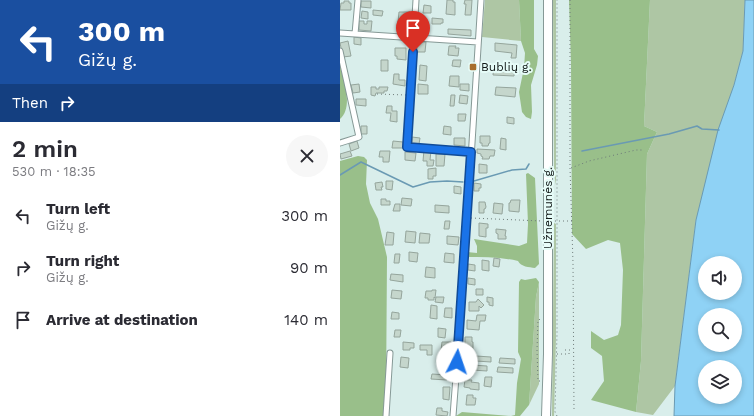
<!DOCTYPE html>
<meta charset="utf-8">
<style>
:root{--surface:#fff;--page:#f7f7f7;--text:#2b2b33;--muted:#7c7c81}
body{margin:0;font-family:"Work Sans",sans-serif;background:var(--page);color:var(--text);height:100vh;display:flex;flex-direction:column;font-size:15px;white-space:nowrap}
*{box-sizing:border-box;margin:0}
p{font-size:13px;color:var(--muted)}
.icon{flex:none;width:22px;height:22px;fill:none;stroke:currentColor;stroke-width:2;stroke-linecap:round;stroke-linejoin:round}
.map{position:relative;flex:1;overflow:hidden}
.drawer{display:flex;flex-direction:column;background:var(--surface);width:340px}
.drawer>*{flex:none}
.banner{background:#1a4fa0;color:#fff;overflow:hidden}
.buttons{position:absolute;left:358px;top:256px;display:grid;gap:8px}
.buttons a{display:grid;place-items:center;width:44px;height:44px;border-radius:50%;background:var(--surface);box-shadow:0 2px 6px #0003;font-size:20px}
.pin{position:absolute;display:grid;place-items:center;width:34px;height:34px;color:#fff;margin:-41px -17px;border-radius:50% 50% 50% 0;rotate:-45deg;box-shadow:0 0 4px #0007}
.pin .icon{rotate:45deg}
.me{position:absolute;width:44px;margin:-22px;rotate:4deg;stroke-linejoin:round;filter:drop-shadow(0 0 3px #0008)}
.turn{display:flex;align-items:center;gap:14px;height:84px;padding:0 12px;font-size:18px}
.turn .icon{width:52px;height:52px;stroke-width:2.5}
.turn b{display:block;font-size:28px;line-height:34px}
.then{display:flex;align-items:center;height:38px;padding:0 12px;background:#0003;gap:8px;font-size:15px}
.round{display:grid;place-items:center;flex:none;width:42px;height:42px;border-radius:21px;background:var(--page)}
.head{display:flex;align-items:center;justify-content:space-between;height:68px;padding:0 12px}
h1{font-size:24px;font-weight:600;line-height:30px}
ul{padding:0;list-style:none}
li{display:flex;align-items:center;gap:12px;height:52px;padding:0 12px}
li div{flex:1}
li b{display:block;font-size:15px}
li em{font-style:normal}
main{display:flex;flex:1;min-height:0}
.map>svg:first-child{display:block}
</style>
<main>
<section class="drawer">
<div class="banner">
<div class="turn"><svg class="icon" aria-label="left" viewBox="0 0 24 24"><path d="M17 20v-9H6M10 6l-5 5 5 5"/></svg><div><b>300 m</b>Gižų g.</div></div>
<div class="then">Then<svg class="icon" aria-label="right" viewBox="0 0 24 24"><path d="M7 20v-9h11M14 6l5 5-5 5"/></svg></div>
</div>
<div class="head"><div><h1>2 min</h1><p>530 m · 18:35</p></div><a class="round"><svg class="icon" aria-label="close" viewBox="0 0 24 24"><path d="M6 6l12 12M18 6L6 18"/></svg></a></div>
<ul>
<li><svg class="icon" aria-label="left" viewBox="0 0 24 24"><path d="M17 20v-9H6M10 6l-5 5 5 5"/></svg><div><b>Turn left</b><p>Gižų g.</p></div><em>300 m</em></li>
<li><svg class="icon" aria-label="right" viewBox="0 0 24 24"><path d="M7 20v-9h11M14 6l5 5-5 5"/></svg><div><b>Turn right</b><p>Gižų g.</p></div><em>90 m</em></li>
<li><svg class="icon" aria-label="arrive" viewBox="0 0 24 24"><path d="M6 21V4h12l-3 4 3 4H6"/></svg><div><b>Arrive at destination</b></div><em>140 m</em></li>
</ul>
</section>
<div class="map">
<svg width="414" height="416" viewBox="0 0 414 416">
<rect width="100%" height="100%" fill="#d9eeeb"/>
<path fill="#aec6a4" d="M145,0H179L181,41L142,37Z
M213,0H216V185L214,174V166Z
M310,0H405L403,51L394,85L356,220L335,386L313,415L296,412L301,361L307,154L317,132L304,126Z
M214,223L216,224V338L214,416H212Z
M199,282V384L189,405L196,297Z"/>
<path fill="#99bf8a" d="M179,0H194V49L198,56L197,65L191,85L192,112L191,119L186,117L182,112L179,92L184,68L185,53L181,41Z
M229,0H310L304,126L317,132L307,154L301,361L296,412L251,400L264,381L262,356L251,348V331L264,340L278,335L281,325L283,270L280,243L268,240L246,249L232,234L231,64Z
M0,62C3,78 14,107 0,119Z
M18,156L24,157L27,160L26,184L30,203L38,219L47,257L46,397L45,416H0V161Z
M188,173L195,178L199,264L195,268C189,267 181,267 178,261C161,257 144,257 126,257L127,252L137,253V246L134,239L179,246L187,243L188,224L186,174Z
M196,278L199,282L196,297L189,405L180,416H116L122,412L171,416L175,415L177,383L181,359L178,352L179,282L181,279L185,280Z"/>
<path fill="#8fd2f5" stroke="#6a9ab3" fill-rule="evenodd" d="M405,0H414V416H334L335,386L356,220L378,130L394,85L403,51ZM365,263H395V293H365ZM365,315H395V345H365ZM365,367H395V397H365Z"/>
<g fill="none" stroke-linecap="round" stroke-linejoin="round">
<path stroke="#6a9ab3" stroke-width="1.5" d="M242,151L329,134L357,126L362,129L379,130
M0,175L21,162L73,187L90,182L107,181L123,182
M134,181L172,170L186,169L189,164"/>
</g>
<path fill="#c5d6cc" stroke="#95a59c" d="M107,0H113V2H115V15L106,14Z
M125,0H132L131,15H125L126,4H124Z
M4,1H9V3H11V10H0L1,3H4Z
M21,1H31V8L21,7Z
M84,5L91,6V13H83Z
M33,10L43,11L42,16L33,15Z
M22,11L28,12V19L21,18Z
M59,12H70L69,22H58Z
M92,18L103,19V23H101V24H92Z
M19,21H24V24H27V21H32L31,31L19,30Z
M108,29L131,30V36L108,34Z
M14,37L21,38V45L14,44Z
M8,41L11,56L3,57L0,43Z
M77,42H86L85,52H77Z
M155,43L177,45L176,58H171L172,53L155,51Z
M109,46H116L115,48H119L118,56L108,55Z
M55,48H66V60L57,59V56H55Z
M41,60H48V71H41Z
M113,60H121L120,67L112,66Z
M154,64H160V67L175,68L174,76L153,75Z
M80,65L87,66L86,81L79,80Z
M54,74H59V80H65V86L53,84Z
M110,76H119V87L109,86Z
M19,84L20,92L13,93L11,85Z
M78,84L88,85V94H78Z
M120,84H129V91L120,90Z
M31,87H36V89H39V87H48L47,91H44V93H36L35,96L31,95Z
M156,87L176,88L175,97L155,95Z
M111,95H115L114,106H110Z
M120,95L128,96L127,104L119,103Z
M16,99H26V106L16,105Z
M47,106H52V111H57V122L50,121L51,113H46Z
M118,114H126L125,121H118Z
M167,117L174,118V124L167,123Z
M21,126H27V134H21Z
M104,126L111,127V135L103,134Z
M140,136H150V143H149L148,146H142V143H140Z
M72,137L80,138L79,144H72Z
M114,138H125V146L114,145Z
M161,138L166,139V150L160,149Z
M17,141L19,148L11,151L9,144Z
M53,141L63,142V148H52Z
M137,149L155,150L154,156H150L149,159H142L143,157L141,156V154L137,153Z
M84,150L91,151L90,160H94L93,166H87V161H83Z
M10,151L12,156L1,159L0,154Z
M40,151H50L49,162H43V157H39Z
M65,152L76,153L75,161L65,160Z
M96,154H105L104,166H96Z
M139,164L147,165V173H139Z
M96,168V176H93V179H88V169Z
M46,181H53L52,190L46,189Z
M42,182L43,187H41L42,190H36L35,183Z
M134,183L141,184V188H139V191H134Z
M114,186L121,187V194L114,193Z
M62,198L72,199L71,206L61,205Z
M41,199H46V201H50V205H41Z
M171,200H180L179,212L169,211V203H170Z
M139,202H145L146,207L145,209H144V213H139Z
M154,203L163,204L162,214L153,213Z
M55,204H60V211H53Z
M95,205L109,206V213L95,212Z
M105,221H110L109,229H104Z
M139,223L148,224V228H146V237L139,236Z
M156,229L166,230L165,236H166V239H158V234L156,233Z
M66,231L76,232L75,243L65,242Z
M47,232L54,233L53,245H45Z
M80,233L90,234L89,243H79Z
M107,236L119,237L118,245L107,244Z
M69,252L78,253L77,262L69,261Z
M105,253L114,254V263L104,262Z
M55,254H60L59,263H54Z
M154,258L160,259L159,267L153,266Z
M142,260L149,261V271L142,270Z
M128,264L135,265V271L128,270Z
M86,267L95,268V278L85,277Z
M51,274L63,275V282L50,280Z
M128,278L135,279V285L128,284Z
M136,289H143V295H136Z
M52,290L62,291L61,299L51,298Z
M92,290H96L95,298L94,297V300H88V298H85L86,291H92Z
M96,297H104L103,303L95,302Z
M147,297L153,298V306L149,305V302H147Z
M138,299L144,305L141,308L139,306V311H129V302H136Z
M91,305L97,306V319L90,318Z
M105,308H112V318L104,317Z
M52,312L59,313V319H51Z
M137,315H146L145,321H140L139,330L127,329V320L136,321Z
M98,328L106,329L105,338L98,337Z
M55,330H61L60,337H54Z
M125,337H132V342H133V349H129V347H125Z
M63,342L74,343V348H70V350H63Z
M102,342H111V350H101Z
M80,345H92V355H87V350H80Z
M136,356L151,357V362L136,361Z
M61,357L69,358L68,368L60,367Z
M160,358L175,359V364L159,363Z
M132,365L147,366V371L132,370Z
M158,367L173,368V373L157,372Z
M92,374L107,375V380L91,379Z
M145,377H152L151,387L144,386Z
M125,380H132L131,382L139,383V390L130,389V388L124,387Z
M103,387H110L109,400L103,399Z
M127,395H133V398H136L135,405H126Z
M97,408H102V411L108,412L107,416L96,415Z"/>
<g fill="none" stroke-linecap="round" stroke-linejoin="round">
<defs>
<path id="street" d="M76,0L67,147L131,152
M0,33L138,42
M15,34L18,0
M0,51L19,137L0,143
M46,416L50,353
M113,416L123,286L141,0"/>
<path id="primary" d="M206,416L208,354V0"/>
</defs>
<use href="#street" stroke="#869996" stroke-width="7"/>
<use href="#primary" stroke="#869996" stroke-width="10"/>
<path stroke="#6e7b79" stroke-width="1" stroke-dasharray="1 3" stroke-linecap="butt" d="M230,0V168L233,263L234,411
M37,94L66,95
M231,168L249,161L296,150H303
M131,218L202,221
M215,221H232
M225,350H233
M217,354H229V350
M200,381H198L197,350L198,320L201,319
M217,416L215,412L217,334V0"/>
<use href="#street" stroke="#fff" stroke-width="5"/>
<use href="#primary" stroke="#fff" stroke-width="8"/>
</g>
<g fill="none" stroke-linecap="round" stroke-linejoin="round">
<defs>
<path id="route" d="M73,52L67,147L131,152L117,362"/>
</defs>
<use href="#route" stroke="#114b97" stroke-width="10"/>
<use href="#route" stroke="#1a73e8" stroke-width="7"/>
</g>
<rect fill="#a86e2d" stroke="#e6fcf8" stroke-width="1.5" x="129" y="63" width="8" height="8" rx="2"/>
<g text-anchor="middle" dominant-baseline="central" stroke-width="4" stroke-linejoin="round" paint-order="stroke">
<g font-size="12" fill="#121918" stroke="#e6fcf8" text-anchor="start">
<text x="141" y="67">Bublių g.</text>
</g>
<g font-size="12" fill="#121918" stroke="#e6fcf8">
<text transform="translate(208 208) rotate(-90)">Užnemunės g.</text>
</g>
</g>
</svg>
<div class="buttons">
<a><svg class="icon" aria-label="sound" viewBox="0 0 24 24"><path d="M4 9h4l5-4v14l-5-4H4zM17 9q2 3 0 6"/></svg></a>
<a><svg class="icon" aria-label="search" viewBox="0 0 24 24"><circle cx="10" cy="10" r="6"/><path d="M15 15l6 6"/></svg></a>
<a><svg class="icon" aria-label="layers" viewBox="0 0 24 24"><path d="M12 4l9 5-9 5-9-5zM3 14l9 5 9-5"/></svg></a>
</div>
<div class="pin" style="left:73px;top:52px;background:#d93025"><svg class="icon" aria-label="arrive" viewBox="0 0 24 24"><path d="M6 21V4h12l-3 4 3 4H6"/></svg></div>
<svg class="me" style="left:117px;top:362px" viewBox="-20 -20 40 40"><circle r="19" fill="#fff"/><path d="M0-13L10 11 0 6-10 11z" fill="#1a73e8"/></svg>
</div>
</main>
